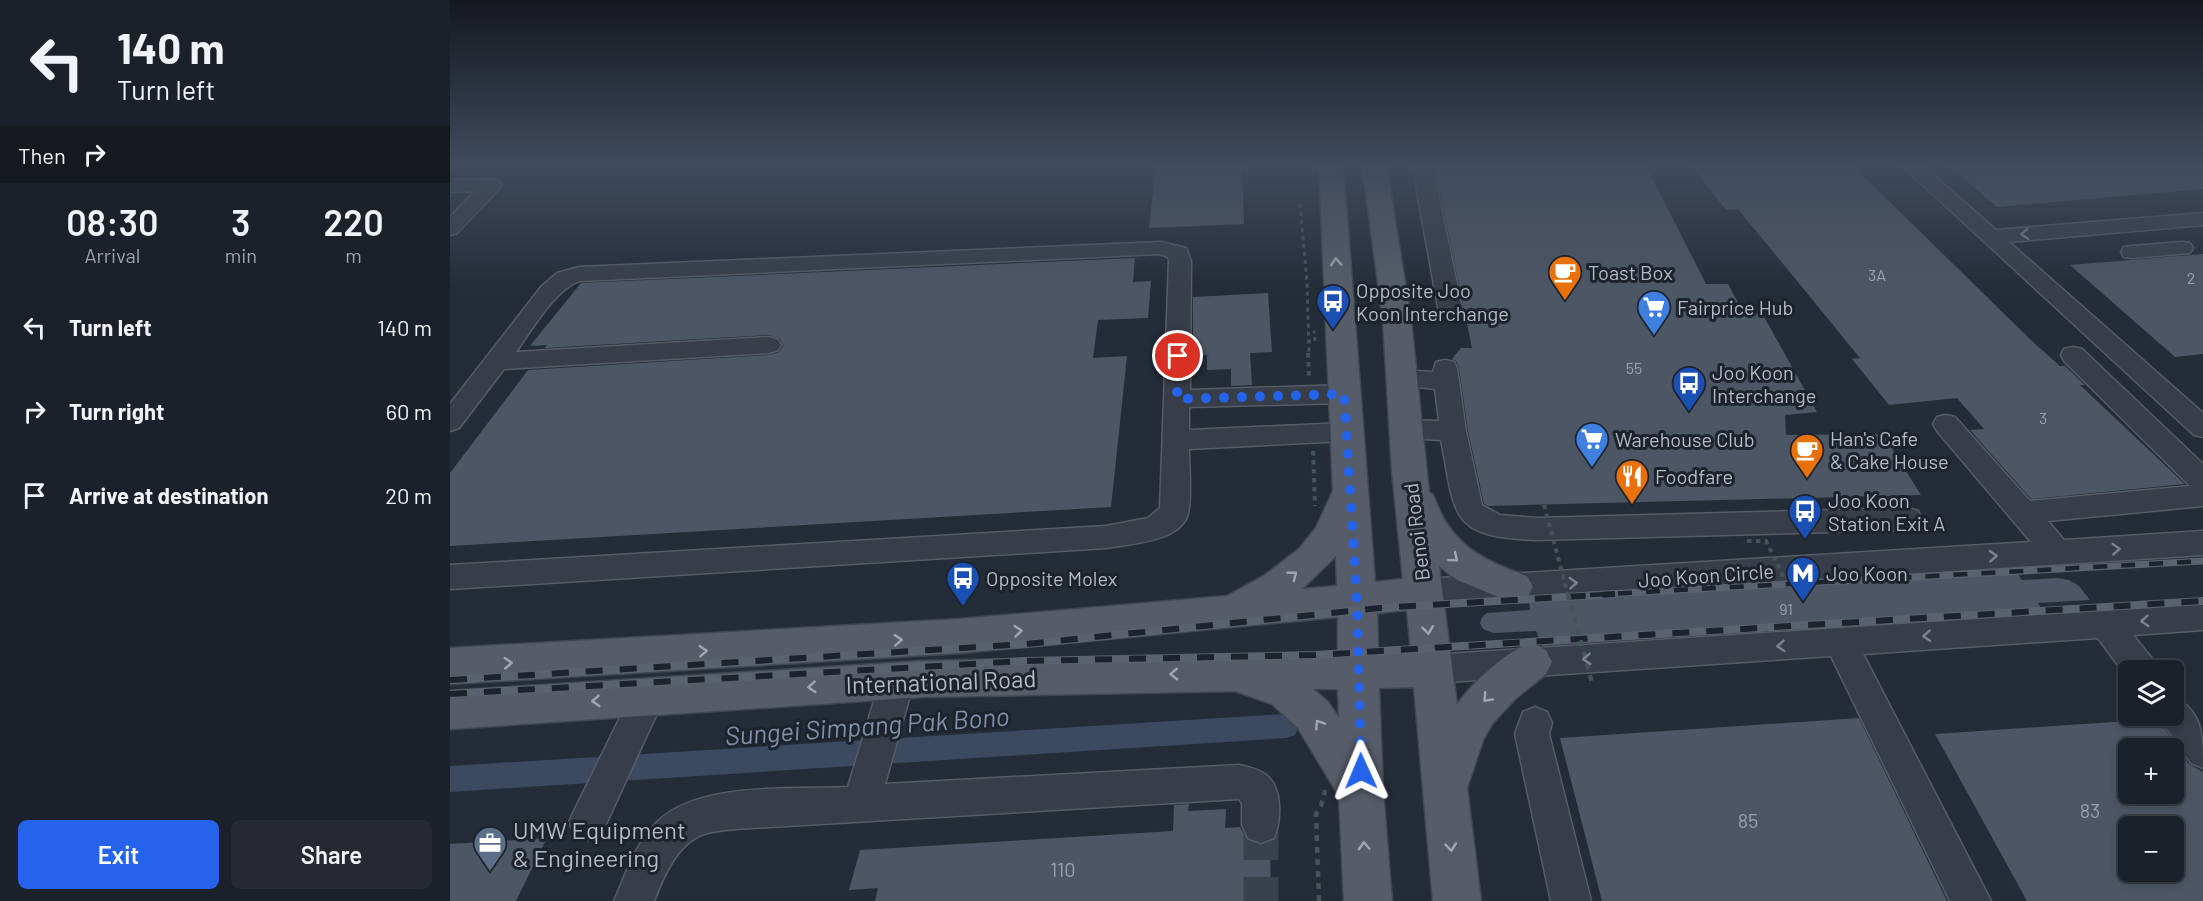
<!DOCTYPE html>
<meta charset="utf-8">
<style>
:root{--surface:#1b212a;--page:#242932;--text:#f1f3f6;--muted:#a0a3a8;--line:#393e47;--accent:#2563eb}
body{margin:0;font-family:Barlow,sans-serif;background:var(--page);color:var(--text);height:100vh;display:flex;flex-direction:column;font-size:22px;white-space:nowrap}
*{box-sizing:border-box;margin:0}
p{font-size:20px;color:var(--muted)}
.icon{flex:none;width:33px;height:33px;fill:none;stroke:currentColor;stroke-width:2;stroke-linecap:round;stroke-linejoin:round}
.map{position:relative;flex:1;overflow:hidden}
.details{display:flex;flex-direction:column;background:var(--surface);width:450px}
.details>*{flex:none}
.guide{background:#1b212a;color:var(--text);overflow:hidden}
.buttons{position:absolute;left:1668px;top:660px;display:grid;gap:12px}
.buttons a{display:grid;place-items:center;width:66px;height:66px;border-radius:9px;background:var(--surface);box-shadow:0 3px 9px #0003,0 0 0 2px var(--line);font-size:30px}
.pin{position:absolute;display:grid;place-items:center;width:51px;height:51px;color:#fff;margin:-26px;border:3px solid #fff;border-radius:50%;box-shadow:0 2px 6px #0007}
.me{position:absolute;width:66px;margin:-33px;rotate:359deg;stroke-linejoin:round;filter:drop-shadow(0 0 4px #0008)}
.turn{display:flex;align-items:center;gap:21px;height:126px;padding:0 18px;font-size:27px}
.turn .icon{width:78px;height:78px;stroke-width:2.5}
.turn b{display:block;font-size:42px;line-height:51px}
.then{display:flex;align-items:center;height:57px;padding:0 18px;background:#0003;gap:12px;font-size:22px}
.eta{display:flex;justify-content:space-evenly;align-items:center;height:102px;text-align:center}
.eta b{font-size:36px;font-weight:600;line-height:42px}
.cta{display:flex;gap:12px;margin-top:auto;padding:12px 18px}
.cta a{flex:1;height:69px;border-radius:9px;background:var(--accent);color:#fff;font-size:24px;font-weight:600;line-height:69px;text-align:center}
.cta a+a{background:var(--page);color:var(--text)}
ul{padding:0;list-style:none}
li{display:flex;align-items:center;gap:18px;height:84px;padding:0 18px}
li div{flex:1}
li b{display:block;font-size:22px}
li em{font-style:normal}
main{display:flex;flex:1;min-height:0}
.map>svg:first-child{display:block}
</style>
<main>
<section class="details">
<div class="guide">
<div class="turn"><svg class="icon" aria-label="left" viewBox="0 0 24 24"><path d="M17 20v-9H6M10 6l-5 5 5 5"/></svg><div><b>140 m</b>Turn left</div></div>
<div class="then">Then<svg class="icon" aria-label="right" viewBox="0 0 24 24"><path d="M7 20v-9h11M14 6l5 5-5 5"/></svg></div>
</div>
<div class="eta">
<div><b>08:30</b><p>Arrival</p></div>
<div><b>3</b><p>min</p></div>
<div><b>220</b><p>m</p></div>
</div>
<ul>
<li><svg class="icon" aria-label="left" viewBox="0 0 24 24"><path d="M17 20v-9H6M10 6l-5 5 5 5"/></svg><div><b>Turn left</b></div><em>140 m</em></li>
<li><svg class="icon" aria-label="right" viewBox="0 0 24 24"><path d="M7 20v-9h11M14 6l5 5-5 5"/></svg><div><b>Turn right</b></div><em>60 m</em></li>
<li><svg class="icon" aria-label="arrive" viewBox="0 0 24 24"><path d="M6 21V4h12l-3 4 3 4H6"/></svg><div><b>Arrive at destination</b></div><em>20 m</em></li>
</ul>
<div class="cta"><a>Exit</a><a>Share</a></div>
</section>
<div class="map">
<svg width="1753" height="901" viewBox="0 0 1753 901">
<rect width="100%" height="100%" fill="#242c38"/>
<g fill="none" stroke-linecap="round" stroke-linejoin="round">
<path fill="#3b4a60" fill-rule="evenodd" d="M836,714L845,717L849,726L845,735L836,738L0,792V766Z"/>
</g>
<path fill="#4d5664" fill-rule="evenodd" d="M706,164H792L794,224L699,228Z
M984,164H1195L1256,284H1278L1294,314L1312,313L1367,412L1335,415L1336,435L1433,434L1471,495L1038,506L1034,504L1018,431L1009,368L1006,361L1002,359L1011,348H1022Z
M1240,164H1401L1583,342L1610,366H1615L1635,385H1630L1735,484L1581,499L1520,430L1534,429L1507,398L1439,405L1402,359L1410,358L1288,209L1276,210Z
M1497,164H1753V189L1547,207Z
M1753,254V354L1725,357L1620,265Z
M685,258L683,282L701,281L698,318L648,320L643,358L677,356L661,507L0,546V473L78,370L319,355L329,352L333,346L330,339L319,335L95,348L97,345L80,346L131,283Z
M818,293L822,352L800,353L802,385L781,386V369L757,370V355L743,356V297Z
M1564,569L1572,580L1608,578L1619,580L1629,586L1640,600L1588,603L1594,612L1092,646L1086,631L1043,633L1033,629L1030,623L1032,617L1037,613L1080,610L1079,601Z
M1409,718L1497,901H1152L1110,738Z
M1708,719L1739,764L1753,772V901H1577L1485,734ZM1678,748H1724V794H1678ZM1678,826H1724V872H1678Z
M739,804L738,811L776,809L775,828L790,827L797,840L810,845L820,842L821,901H425L428,888L399,890L410,850L723,831L724,805Z
M97,838L66,901H0V844Z"/>
<g fill="none" stroke-linecap="round" stroke-linejoin="round">
<path stroke="#39414d" stroke-width="35" stroke-dasharray="35 17" stroke-linecap="butt" d="M811,825V901"/>
<defs>
<path id="minor" d="M962,164H982L1013,313L1009,318L1001,320L993,318L989,313Z
M1450,164H1471L1546,230L1753,213V225L1559,242L1753,413V437L1744,435Z
M42,179L49,181L52,185L49,189L7,233L0,235V217L25,191L0,192V180Z
M711,242L736,248L741,261L740,390L894,385L903,388L907,394L903,400L894,403L739,407V430L896,423L905,425L909,432L905,439L896,441L739,449C739,468 742,497 738,514C730,542 679,544 656,548L0,589V565L656,526L698,518L710,508L719,261L718,257L710,254L130,281C106,288 81,331 66,352L319,337L328,340L331,345L328,350L319,353L54,369L9,428L0,431V404L91,287L107,273L129,267Z
M1732,242L1740,243L1743,248L1740,253L1682,258L1674,257L1671,252L1674,247L1682,246Z
M1623,347L1632,349L1753,464V506L1598,521L1614,540L1753,531V555L974,605L963,601L959,592L963,583L974,579L1581,542L1487,431L1483,424L1487,417L1496,415L1505,417L1580,501L1740,486L1614,361L1611,355L1614,349Z
M995,360L1004,362L1007,368L1016,431L1032,505L1050,515L1087,518L1458,508L1468,511L1472,519L1468,527L1458,530L1087,540C998,537 1006,516 991,440L956,438L947,436L943,429L947,422L956,420L989,421L985,389L942,384L938,378L942,372L951,370L983,372L986,362Z
M1753,604V630L1683,635L1703,660L1708,670H1678V679L1648,638L1413,654L1541,901H1500L1381,656L983,683L971,679L967,669L971,659L983,655Z
M447,666L459,671L464,681L435,784L789,765C798,767 809,769 816,775C833,788 831,821 824,838L811,843L798,838L792,825V803L789,799L286,829C275,830 264,831 254,834C227,843 213,878 204,901H164C176,874 186,842 208,821C251,781 342,790 398,787L430,681L435,671Z
M197,683L209,687L214,698L151,835L138,840L125,835L119,822L125,809L185,687Z
M1724,697C1753,711 1753,737 1753,768L1741,763L1708,716H1724Z
M1085,707L1097,712L1102,723L1099,734L1141,901H1101L1065,734L1073,712Z"/>
<path id="major" d="M869,164H893L925,582L953,579L942,471L933,320L912,164H936L961,320L979,493L982,494C987,502 989,511 994,519C1013,552 1043,564 1077,576L1083,587L1077,598L1064,602L1051,598L1007,580L989,566L1007,705C1018,688 1062,643 1083,645C1087,645 1092,648 1096,650L1102,662L1096,674L1065,699L1042,724L1033,740L1017,788L1031,901H983L964,687L929,688L933,791L942,901H894L889,796L848,728L822,704L785,691L473,697L0,729V691L473,661L888,653V617L510,653L0,684V648L510,619L777,596L815,575L849,549L866,528L883,491ZM886,556L887,586L852,589ZM957,610L961,652H928L927,613ZM863,689H888L889,718L878,702Z"/>
</defs>
<use href="#minor" stroke="#565c66" stroke-width="3"/>
<use href="#major" stroke="#414752" stroke-width="3"/>
<path stroke="#445456" stroke-width="3" stroke-dasharray="4 4" stroke-linecap="butt" d="M850,204L857,282L859,354
M857,341H865L864,331"/>
<path stroke="#445456" stroke-width="4" stroke-dasharray="4.5 4.5" stroke-linecap="butt" d="M858,353L859,377
M863,451L865,506"/>
<path stroke="#445456" stroke-width="4.5" stroke-dasharray="6 6" stroke-linecap="butt" d="M869,901L866,814L871,806L875,790"/>
<use href="#minor" fill="#383e49" fill-rule="evenodd"/>
<use href="#major" fill="#565d69" fill-rule="evenodd"/>
<defs>
<path id="rail-far1" d="M1140,595L1753,561"/>
<path id="rail" d="M0,680L576,644L930,608L1165,594
M0,694L574,661L865,655L1753,601"/>
</defs>
<use href="#rail-far1" stroke="#5a626f" stroke-width="7"/>
<use href="#rail" stroke="#5a626f" stroke-width="8"/>
<use href="#rail-far1" stroke="#1d232d" stroke-width="4.5" stroke-dasharray="14" stroke-linecap="butt"/>
<use href="#rail" stroke="#1d232d" stroke-width="6" stroke-dasharray="17" stroke-linecap="butt"/>
<path stroke="#445456" stroke-width="4" stroke-dasharray="4.5 4.5" stroke-linecap="butt" d="M1094,505L1118,595
M1297,541H1316L1334,578"/>
<path stroke="#445456" stroke-width="4.5" stroke-dasharray="6 6" stroke-linecap="butt" d="M1118,594L1142,683"/>
</g>
<defs><path id="oneway-chevron" d="M-2-3.5L2.5 0L-2 3.5" fill="none" stroke-width="1.6" stroke-linecap="round" stroke-linejoin="round" transform="scale(1.5)"/></defs>
<g stroke="#7c828d">
<use href="#oneway-chevron" transform="translate(1575 234) rotate(175)"/>
<use href="#oneway-chevron" transform="translate(1666 549) rotate(-4)"/>
<use href="#oneway-chevron" transform="translate(1543 556) rotate(-4)"/>
<use href="#oneway-chevron" transform="translate(1123 583) rotate(-4)"/>
<use href="#oneway-chevron" transform="translate(1695 621) rotate(176)"/>
<use href="#oneway-chevron" transform="translate(1477 636) rotate(176)"/>
<use href="#oneway-chevron" transform="translate(1331 646) rotate(176)"/>
<use href="#oneway-chevron" transform="translate(1137 659) rotate(176)"/>
</g>
<g stroke="#a0a7b3">
<use href="#oneway-chevron" transform="translate(886 262) rotate(-94)"/>
<use href="#oneway-chevron" transform="translate(1004 558) rotate(40)"/>
<use href="#oneway-chevron" transform="translate(843 575) rotate(-38)"/>
<use href="#oneway-chevron" transform="translate(978 630) rotate(83)"/>
<use href="#oneway-chevron" transform="translate(568 631) rotate(-5)"/>
<use href="#oneway-chevron" transform="translate(448 640) rotate(-3)"/>
<use href="#oneway-chevron" transform="translate(253 651) rotate(-3)"/>
<use href="#oneway-chevron" transform="translate(58 663) rotate(-3)"/>
<use href="#oneway-chevron" transform="translate(724 674) rotate(179)"/>
<use href="#oneway-chevron" transform="translate(362 687) rotate(176)"/>
<use href="#oneway-chevron" transform="translate(1037 698) rotate(133)"/>
<use href="#oneway-chevron" transform="translate(146 701) rotate(176)"/>
<use href="#oneway-chevron" transform="translate(869 724) rotate(-123)"/>
<use href="#oneway-chevron" transform="translate(914 846) rotate(-93)"/>
<use href="#oneway-chevron" transform="translate(1001 847) rotate(84)"/>
</g>
<linearGradient id="sky" x2="0" y2="1"><stop stop-color="#14181f"/><stop offset="0.57" stop-color="#3f4b5e"/><stop offset="1" stop-color="#3f4b5e" stop-opacity="0"/></linearGradient>
<rect width="1753" height="290" fill="url(#sky)"/>
<g fill="none" stroke-linecap="round" stroke-linejoin="round">
<path stroke="#2563eb" stroke-width="10" stroke-dasharray="0 18" d="M728,356L727,399L894,394L907,600L911,771"/>
</g>
<defs>
<symbol id="cafe-pin" viewBox="-11 -11 22 30"><path d="M0 17L-7.5 6A9.5 9.5 0 1 1 7.5 6Z" fill="#e8710a" stroke="#1d232d"/><path d="M-5.5-4.5H6V0H3Q3 3.5 0 3.5H-2.5Q-5.5 3.5-5.5 0ZM3-3.2v2h1.7v-2ZM-6 4.5H4V6H-6Z" fill="#fff"/></symbol>
<symbol id="bus-pin" viewBox="-11 -11 22 30"><path d="M0 17L-7.5 6A9.5 9.5 0 1 1 7.5 6Z" fill="#1a4fb4" stroke="#1d232d"/><path d="M-5-6H5V4H4V6H2V4H-2V6H-4V4H-5ZM-3.5-4V0h7V-4ZM-3.5 1.2v1.5H-2V1.2ZM2 1.2v1.5H3.5V1.2Z" fill="#fff"/></symbol>
<symbol id="supermarket-pin" viewBox="-11 -11 22 30"><path d="M0 17L-7.5 6A9.5 9.5 0 1 1 7.5 6Z" fill="#3f7fe0" stroke="#1d232d"/><path d="M-6-5.5h2.5l.6 2H6L4.5 2H-2.5L-4.4-4H-6ZM-1.5 3.2a1.3 1.3 0 1 0 .1 0ZM3 3.2a1.3 1.3 0 1 0 .1 0Z" fill="#fff"/></symbol>
<symbol id="restaurant-pin" viewBox="-11 -11 22 30"><path d="M0 17L-7.5 6A9.5 9.5 0 1 1 7.5 6Z" fill="#e8710a" stroke="#1d232d"/><path d="M-5-6h1v4h1v-4h1v4h1v-4h1v5L-1.5 .5V6h-2V.5L-5-1ZM5-6V6H3V1.5H1.5Q1.5-4 5-6Z" fill="#fff"/></symbol>
<symbol id="metro-pin" viewBox="-11 -11 22 30"><path d="M0 17L-7.5 6A9.5 9.5 0 1 1 7.5 6Z" fill="#1a4fb4" stroke="#1d232d"/><path d="M-5.5 5V-5H-3L0 0L3-5H5.5V5H3V-.5L0 4L-3-.5V5Z" fill="#fff"/></symbol>
<symbol id="office-pin" viewBox="-11 -11 22 30"><path d="M0 17L-7.5 6A9.5 9.5 0 1 1 7.5 6Z" fill="#5c6f8a" stroke="#1d232d"/><path d="M-6-3h4V-5.5h4V-3h4V5H-6ZM-1-4.5V-3h2v-1.5ZM-6 0V1H6V0Z" fill="#fff"/></symbol>
</defs>
<g fill-rule="evenodd">
<use href="#cafe-pin" x="1096" y="253" width="38" height="52"/>
<use href="#bus-pin" x="864" y="282" width="38" height="52"/>
<use href="#supermarket-pin" x="1185" y="288" width="38" height="52"/>
<use href="#bus-pin" x="1220" y="364" width="38" height="52"/>
<use href="#supermarket-pin" x="1123" y="420" width="38" height="52"/>
<use href="#cafe-pin" x="1338" y="431" width="38" height="52"/>
<use href="#restaurant-pin" x="1163" y="457" width="38" height="52"/>
<use href="#bus-pin" x="1336" y="492" width="38" height="52"/>
<use href="#metro-pin" x="1334" y="554" width="38" height="52"/>
<use href="#bus-pin" x="494" y="559" width="38" height="52"/>
<use href="#office-pin" x="21" y="824" width="38" height="52"/>
</g>
<g text-anchor="middle" dominant-baseline="central" stroke-width="6" stroke-linejoin="round" paint-order="stroke">
<g font-size="16" fill="#9aa0ad">
<text x="1427" y="274">3A</text>
<text x="1741" y="277">2</text>
<text x="1184" y="367">55</text>
<text x="1593" y="417">3</text>
<text x="1336" y="608">91</text>
</g>
<g font-size="20" fill="#b3b9c5" stroke="#1d232d" text-anchor="start">
<text x="1138" y="272">Toast Box</text>
<text x="906" y="290">Opposite Joo<tspan x="906" dy="23">Koon Interchange</tspan></text>
<text x="1227" y="307">Fairprice Hub</text>
<text x="1262" y="372">Joo Koon<tspan x="1262" dy="23">Interchange</tspan></text>
<text x="1380" y="438">Han's Cafe<tspan x="1380" dy="23">&amp; Cake House</tspan></text>
<text x="1165" y="439">Warehouse Club</text>
<text x="1205" y="476">Foodfare</text>
<text x="1378" y="500">Joo Koon<tspan x="1378" dy="23">Station Exit A</tspan></text>
<text x="1376" y="573">Joo Koon</text>
<text x="536" y="578">Opposite Molex</text>
</g>
<g font-size="20" fill="#b3b9c5" stroke="#1d232d">
<text transform="translate(966 532) rotate(-97)">Benoi Road</text>
<text transform="translate(1256 575) rotate(-4)">Joo Koon Circle</text>
</g>
<g font-size="20" fill="#9aa0ad">
<text x="1640" y="810">83</text>
<text x="1298" y="820">85</text>
<text x="613" y="869">110</text>
</g>
<g font-size="24" fill="#b3b9c5" stroke="#1d232d">
<text transform="translate(491 681) rotate(-2)">International Road</text>
</g>
<g font-size="24" fill="#b3b9c5" stroke="#1d232d" text-anchor="start">
<text x="63" y="829">UMW Equipment<tspan x="63" dy="28">&amp; Engineering</tspan></text>
</g>
<g font-size="26" font-style="italic" fill="#7d8faa" stroke="#1d232d">
<text transform="translate(417 725) rotate(-4)">Sungei Simpang Pak Bono</text>
</g>
</g>
</svg>
<div class="buttons">
<a><svg class="icon" aria-label="layers" viewBox="0 0 24 24"><path d="M12 4l9 5-9 5-9-5zM3 14l9 5 9-5"/></svg></a>
<a>+</a>
<a>−</a>
</div>
<div class="pin" style="left:728px;top:356px;background:#d93025"><svg class="icon" aria-label="arrive" viewBox="0 0 24 24"><path d="M6 21V4h12l-3 4 3 4H6"/></svg></div>
<svg class="me" style="left:911px;top:771px" viewBox="-20 -20 40 40"><path d="M0-17L14 15 0 8-14 15z" fill="#2563eb" stroke="#fff" stroke-width="4"/></svg>
</div>
</main>
